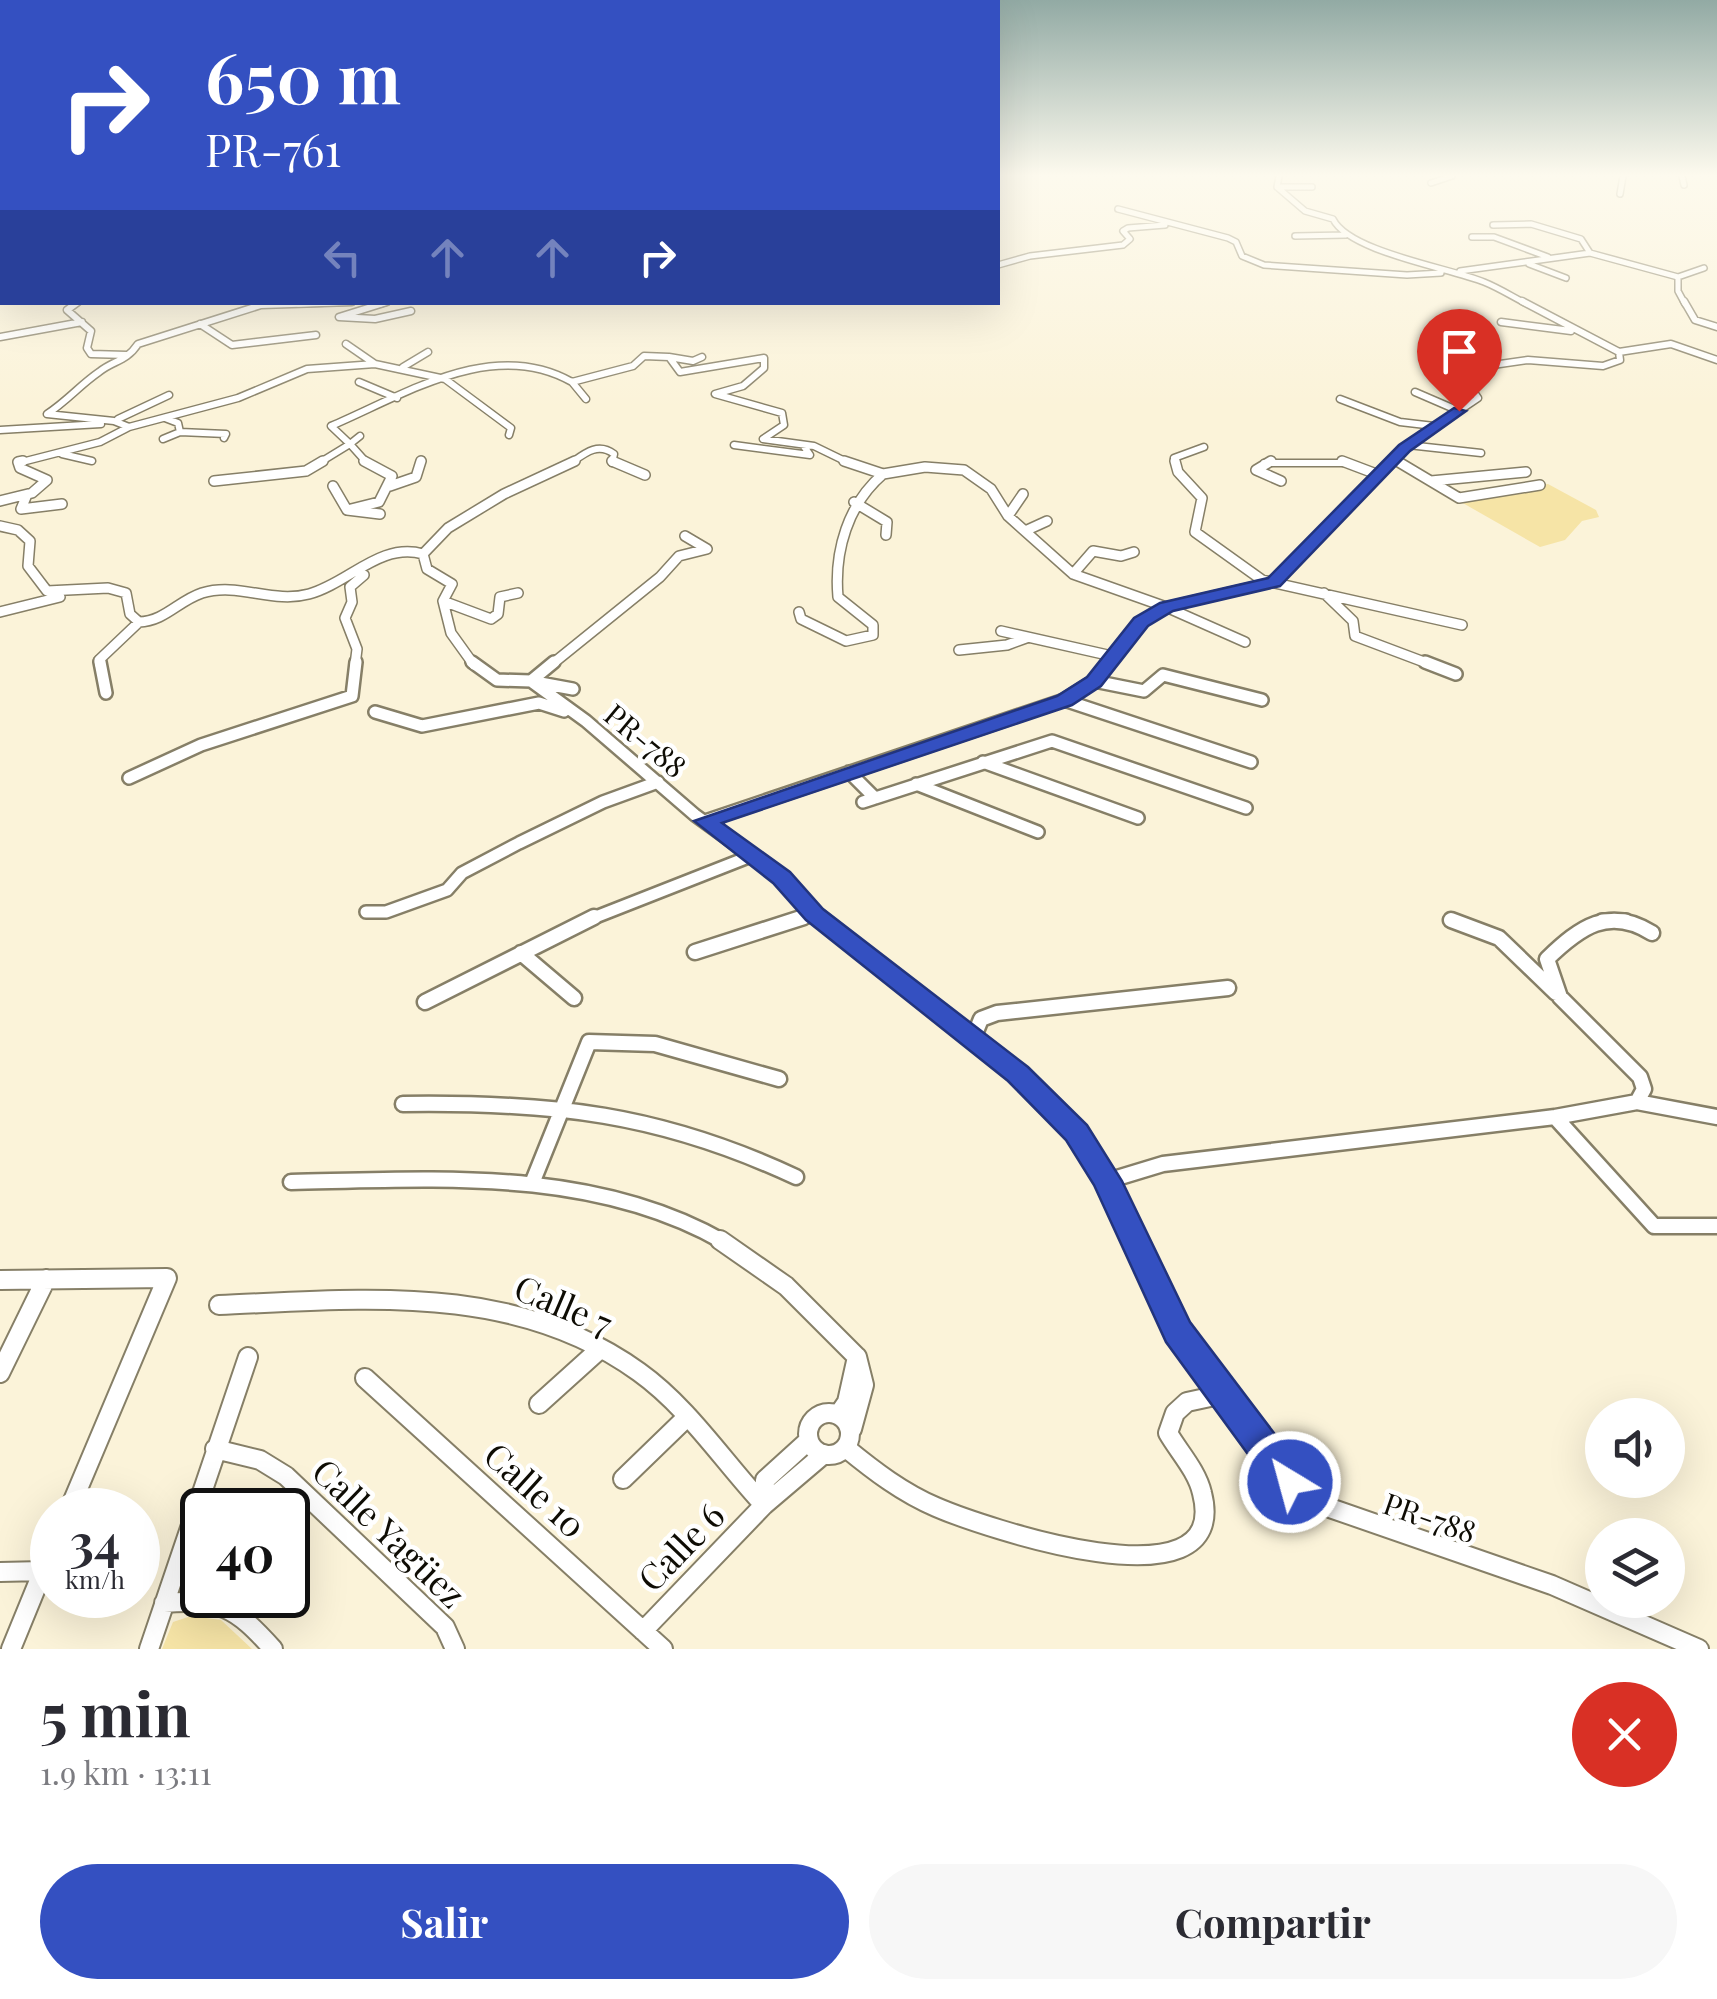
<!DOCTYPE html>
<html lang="es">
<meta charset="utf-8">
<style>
:root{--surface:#fff;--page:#f7f7f7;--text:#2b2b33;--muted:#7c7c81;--accent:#3450c1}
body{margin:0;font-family:"Playfair Display",serif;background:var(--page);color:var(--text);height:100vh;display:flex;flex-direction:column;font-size:38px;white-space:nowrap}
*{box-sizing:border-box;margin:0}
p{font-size:32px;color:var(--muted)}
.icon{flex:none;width:55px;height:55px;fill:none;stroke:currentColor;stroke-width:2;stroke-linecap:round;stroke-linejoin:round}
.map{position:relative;height:1649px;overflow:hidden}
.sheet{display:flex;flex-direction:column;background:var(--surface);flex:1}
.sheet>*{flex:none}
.hud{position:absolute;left:0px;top:0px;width:1000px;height:305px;box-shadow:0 10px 40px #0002;background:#3450c1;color:#fff;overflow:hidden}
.buttons{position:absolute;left:1585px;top:1398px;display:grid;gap:20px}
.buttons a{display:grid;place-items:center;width:100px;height:100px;border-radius:50%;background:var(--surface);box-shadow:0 10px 40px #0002;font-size:50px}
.speed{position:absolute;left:30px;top:1488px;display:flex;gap:20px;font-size:50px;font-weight:700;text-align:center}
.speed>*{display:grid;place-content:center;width:130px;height:130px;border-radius:50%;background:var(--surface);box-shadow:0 10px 40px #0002;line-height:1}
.speed small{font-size:25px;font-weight:400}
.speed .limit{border:5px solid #111;border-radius:15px;background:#fff;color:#111}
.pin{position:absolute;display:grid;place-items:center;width:85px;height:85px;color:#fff;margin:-102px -42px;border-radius:50% 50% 50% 0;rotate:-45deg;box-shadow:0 0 10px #0007}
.pin .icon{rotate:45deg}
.me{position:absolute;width:110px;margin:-55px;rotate:323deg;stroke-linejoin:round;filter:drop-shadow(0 0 8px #0008)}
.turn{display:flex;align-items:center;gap:35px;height:210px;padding:0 40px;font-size:45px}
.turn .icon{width:130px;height:130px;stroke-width:2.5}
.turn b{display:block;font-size:70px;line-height:85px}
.lanes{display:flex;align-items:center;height:95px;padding:0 40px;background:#0003;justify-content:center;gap:50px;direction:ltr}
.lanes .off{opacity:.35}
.round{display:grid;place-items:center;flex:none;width:105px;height:105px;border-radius:52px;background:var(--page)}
.head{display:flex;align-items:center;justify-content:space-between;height:170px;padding:0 40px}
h1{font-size:60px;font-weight:700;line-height:75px}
.button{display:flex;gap:20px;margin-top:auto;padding:20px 40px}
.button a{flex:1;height:115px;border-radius:60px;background:var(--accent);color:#fff;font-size:40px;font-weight:700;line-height:115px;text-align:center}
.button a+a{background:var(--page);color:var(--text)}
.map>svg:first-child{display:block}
</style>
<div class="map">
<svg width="1717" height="1649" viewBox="0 0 1717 1649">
<rect width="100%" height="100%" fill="#fbf3d9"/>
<path fill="#f6e4a6" d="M1548,484L1596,510L1599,517L1582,521L1565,540L1540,547L1461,502Z
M191,1616L221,1620L252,1649H162L173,1622Z"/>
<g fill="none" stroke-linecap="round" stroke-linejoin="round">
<defs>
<path id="minor-far5" d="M1279,176L1277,187L1305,211L1333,219C1349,252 1450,268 1484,282C1499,288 1513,297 1527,304
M1682,176L1684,185
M1431,183L1452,176
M1277,187H1312
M1620,194L1623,176
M1118,209L1228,238L1236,242L1242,256L1264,265L1407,275L1441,273
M1493,225L1531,224L1581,239L1590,253
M1295,236L1346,235
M1472,237H1494L1548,257
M1529,264L1566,278
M998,265L1030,256L1123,245L1130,239L1123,231L1128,228L1165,225
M1460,271L1590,253L1678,277V291L1685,304
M1678,277L1704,268
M298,304L352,302
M381,304L387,302"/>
<path id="minor-far4" d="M1684,301L1695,320L1717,327
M78,302L67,310L91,331L87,348L91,354L127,355
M387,302L339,317L375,319L411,311
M1501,322L1571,331
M200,324L232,345L316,335
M0,337L82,322
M346,344L375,364L445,379L511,428L509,435
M1619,352L1671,344L1717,360
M669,357L693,361L702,357
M403,367L428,352
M359,382L397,398
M572,382L586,399
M1415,392L1459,411
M1340,399L1400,422L1434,426
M118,419L169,395
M129,427L238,398L307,369L375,364
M0,430L101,424
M180,432L226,434L224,438
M360,436L350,444L367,463
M163,439L180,432L178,423L165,418
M734,445L810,455L803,445
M1408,445L1481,453
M62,454L92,461
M1394,459L1401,463
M18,463L100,442L129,427L114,421L47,414C67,401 80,385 99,372C114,360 126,362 138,344L261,305L352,302
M319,463L350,444L331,426C406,394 493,337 572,382L633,366L644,356L669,357L680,372L764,358V368L743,386L715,394L782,413L784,425L763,439L814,446L849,463
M571,463C585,453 598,442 614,454L612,463
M1176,463L1174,458L1204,447
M1264,463H1348
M1389,463L1404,448L1478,398L1462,375L1465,369L1528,360L1603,366L1620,360L1619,352L1522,301"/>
<path id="minor-far3" d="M612,461L645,475
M844,461L883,474L925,467L964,470L991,489L1008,516L1073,574L1166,607L1245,642
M1175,461L1178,472L1202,498L1195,532L1262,580L1462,625
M1271,461L1256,470L1281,481
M1342,461L1379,475
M1397,461L1459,498L1540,485
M214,481L306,471L323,461
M1431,481L1526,472
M333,486L347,510L380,514
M390,486L416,477L421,461
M26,497L21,509L62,504
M0,501L32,493L47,480L20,468L18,462L23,461
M854,502L887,522L886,535
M347,510L379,502L392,476L364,461
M1008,516L1023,494
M0,526L18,530L30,541L28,566L47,591L108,588L126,593L130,614L139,622C165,621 178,601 202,593C239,582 272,604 309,594C349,583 380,542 423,554L427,569L452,584L443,601L451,633L474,665
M1025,531L1047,521
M423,554L448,528L504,494L575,461
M1073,574L1093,551L1121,556L1134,552
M1324,593L1353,621L1355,636L1432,665
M443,601L491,619L498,614L500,597L518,593
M0,612L60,597
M799,612L801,619L846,641L873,635V625L838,597C834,551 848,504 883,474
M1001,631L1112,656
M959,650L1007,645L1026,638
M100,665L99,660L139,622
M355,665L357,649L345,618L352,602L350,587L364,575
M551,665L660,577L679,556L707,549L685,536
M1107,665L1141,622L1166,607L1274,582L1392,461"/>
<path id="minor-far2" d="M100,662L106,693
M472,662L497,680L531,681L586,721L695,815L782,878L823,920
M1425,662L1456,674
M531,681L554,662
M1094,681L1144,691L1163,675L1262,700
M535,682L573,689
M1064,700L1251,762
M375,712L422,726L539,703L564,711
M983,762L1138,818
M849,772L875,798
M129,778L201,745L352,696L356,662
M916,784L1038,832
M863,802L1052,741L1246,808
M705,821L1064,700L1094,681L1109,662
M366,912H386L447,890L462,873L519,843L603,802L658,782
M588,920L751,856
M796,920L815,914
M1602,920H1626"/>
<path id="minor-far1" d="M819,917L1018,1074L1077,1133L1107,1181L1136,1242
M1451,920L1499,938L1556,993
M695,952L804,917
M521,953L574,998
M425,1002L594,917
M973,1039L981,1019L997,1013L1228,988
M1637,1102L1717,1117
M403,1104C552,1102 659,1113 796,1177
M1555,1117L1654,1226H1717
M533,1181L589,1042L655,1044L779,1079
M1107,1181L1163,1164L1555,1117L1637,1102L1644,1089L1640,1077L1560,997L1547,959C1580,927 1609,906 1652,933
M291,1182C436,1179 593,1167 724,1242"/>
<path id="minor" d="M720,1240L786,1286L857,1357
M1135,1240L1178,1332L1290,1482L1327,1507L1552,1585L1699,1649
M0,1280L167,1278L69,1510
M219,1305C363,1299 515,1282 639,1372C688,1407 723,1461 764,1505L643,1631
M0,1373L46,1279
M365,1378L663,1649
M539,1404L600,1349
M808 1434a21 21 0 1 1 42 0a21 21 0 1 1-42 0Z
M838,1415L847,1402L857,1357L864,1385L852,1429
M808,1441L765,1480L764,1505L824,1454
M846,1448C874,1471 903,1493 936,1507C980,1526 1233,1613 1202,1493C1197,1471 1179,1452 1168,1433L1175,1413L1187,1402L1224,1394
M215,1449L260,1460L286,1476L445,1627L455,1649
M623,1479L686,1418
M0,1572L43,1571
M164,1603C221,1599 235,1607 273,1649
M11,1649L52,1549
M149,1649L248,1357"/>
</defs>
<use href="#minor-far5" stroke="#867f67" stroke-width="8"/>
<use href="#minor-far4" stroke="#867f67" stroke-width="9"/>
<use href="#minor-far3" stroke="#867f67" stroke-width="12"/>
<use href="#minor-far2" stroke="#867f67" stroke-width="16"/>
<use href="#minor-far1" stroke="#867f67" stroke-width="19"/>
<use href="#minor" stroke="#867f67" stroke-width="22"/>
<use href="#minor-far5" stroke="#fff" stroke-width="5"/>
<use href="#minor-far4" stroke="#fff" stroke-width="6"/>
<use href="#minor-far3" stroke="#fff" stroke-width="9"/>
<use href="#minor-far2" stroke="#fff" stroke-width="11"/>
<use href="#minor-far1" stroke="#fff" stroke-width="14"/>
<use href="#minor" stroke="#fff" stroke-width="18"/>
</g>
<linearGradient id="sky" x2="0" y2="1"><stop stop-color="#92aaa4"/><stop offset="0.43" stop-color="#fdfaee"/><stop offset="1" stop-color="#fdfaee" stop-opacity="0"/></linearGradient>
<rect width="1717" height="407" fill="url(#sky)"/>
<path fill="#3450c1" stroke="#22347d" stroke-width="2.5" d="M1454,408L1466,411L1410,451L1280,586L1173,611L1148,626L1101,686L1072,705L722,823L790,872L823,909L1028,1067L1087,1125L1122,1181L1190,1322L1302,1470L1308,1482L1302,1494L1290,1499L1277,1494L1166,1342L1094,1185L1066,1140L1008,1081L806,920L773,883L694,821L1057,696L1087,677L1134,618L1160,603L1268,578L1399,445Z"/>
<g text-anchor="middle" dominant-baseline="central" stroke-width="9" stroke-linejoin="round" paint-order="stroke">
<g font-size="30" fill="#0e0c04" stroke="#fff">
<text transform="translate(646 740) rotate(40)">PR-788</text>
<text transform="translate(1430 1517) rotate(19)">PR-788</text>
</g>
<g font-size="35" fill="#0e0c04" stroke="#fff">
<text transform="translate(564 1304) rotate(23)">Calle 7</text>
<text transform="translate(536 1489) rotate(42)">Calle 10</text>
<text transform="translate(390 1532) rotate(44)">Calle Yagüez</text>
<text transform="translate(680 1546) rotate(-46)">Calle 6</text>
</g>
</g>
</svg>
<div class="buttons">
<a><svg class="icon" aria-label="sound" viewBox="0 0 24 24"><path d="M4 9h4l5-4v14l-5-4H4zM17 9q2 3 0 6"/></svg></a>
<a><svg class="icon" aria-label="layers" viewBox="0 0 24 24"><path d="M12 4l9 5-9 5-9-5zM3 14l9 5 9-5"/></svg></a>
</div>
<div class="speed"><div>34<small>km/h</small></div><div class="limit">40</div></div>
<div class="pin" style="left:1459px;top:411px;background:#d93025"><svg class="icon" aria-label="arrive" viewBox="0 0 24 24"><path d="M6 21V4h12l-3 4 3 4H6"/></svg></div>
<svg class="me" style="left:1290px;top:1482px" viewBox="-20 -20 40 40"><circle r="17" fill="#3450c1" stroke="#fff" stroke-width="3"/><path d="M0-11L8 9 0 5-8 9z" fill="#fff"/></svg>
<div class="hud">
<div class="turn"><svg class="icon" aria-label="right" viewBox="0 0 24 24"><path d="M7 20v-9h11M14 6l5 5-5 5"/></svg><div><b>650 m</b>PR-761</div></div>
<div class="lanes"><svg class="icon off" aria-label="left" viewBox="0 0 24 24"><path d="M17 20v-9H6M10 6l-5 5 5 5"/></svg><svg class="icon off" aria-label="ahead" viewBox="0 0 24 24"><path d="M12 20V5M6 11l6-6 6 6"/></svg><svg class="icon off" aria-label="ahead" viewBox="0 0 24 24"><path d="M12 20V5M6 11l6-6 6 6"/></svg><svg class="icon" aria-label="right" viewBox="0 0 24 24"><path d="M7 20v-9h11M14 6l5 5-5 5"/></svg></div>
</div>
</div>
<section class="sheet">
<div class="head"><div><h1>5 min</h1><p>1.9 km · 13:11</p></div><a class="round" style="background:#d93025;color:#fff"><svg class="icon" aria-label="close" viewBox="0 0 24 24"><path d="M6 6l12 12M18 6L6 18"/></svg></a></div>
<div class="button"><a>Salir</a><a>Compartir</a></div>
</section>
